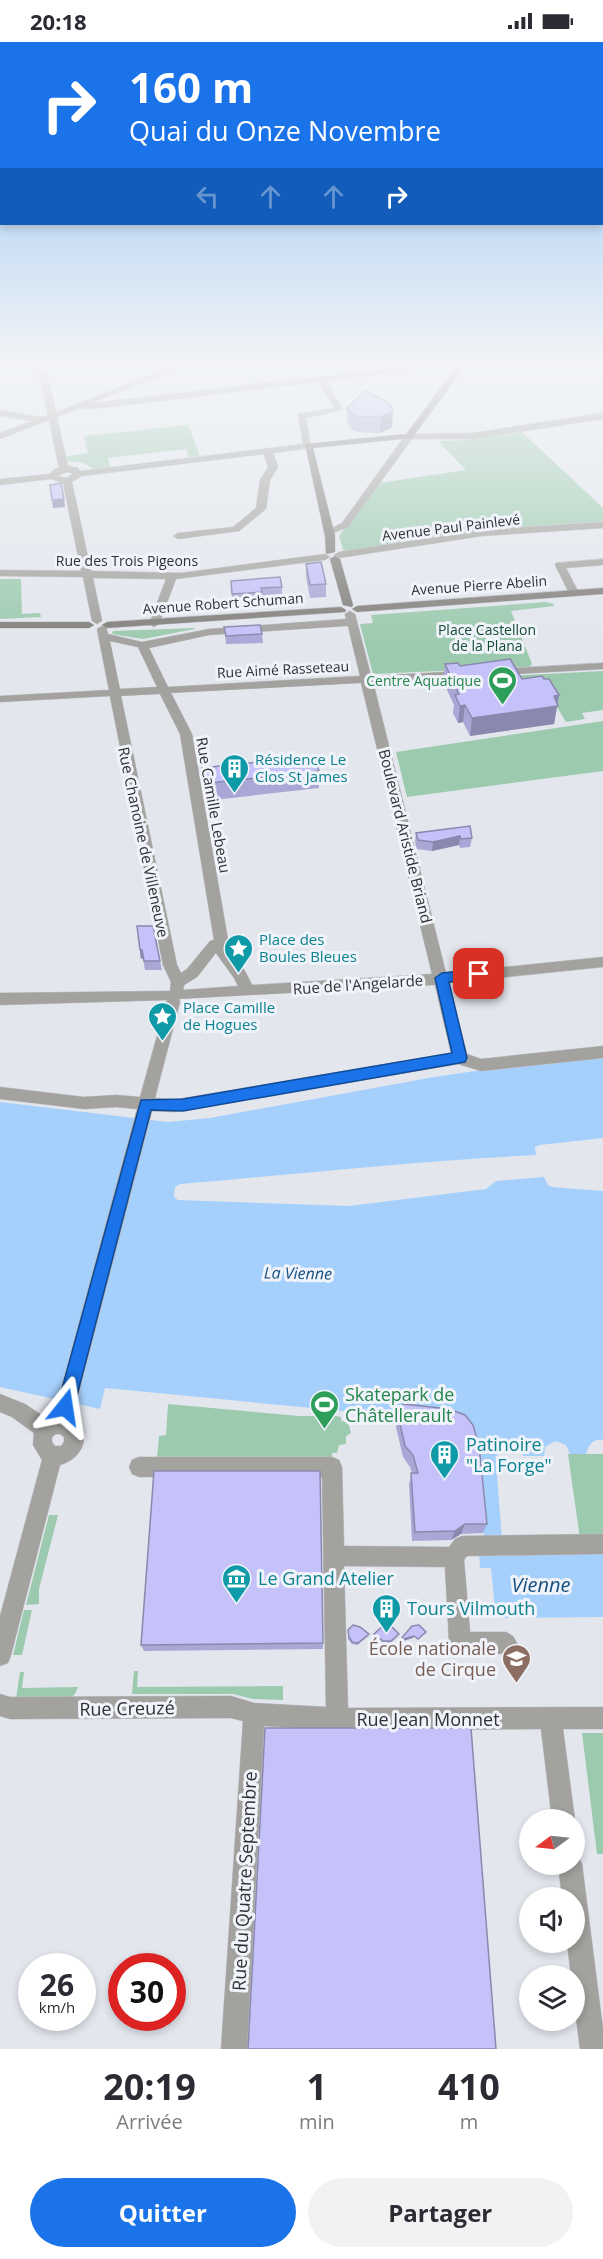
<!DOCTYPE html>
<html lang="fr">
<meta charset="utf-8">
<style>
:root{--surface:#fff;--page:#f2f2f3;--text:#2b2b33;--muted:#7c7c81;--accent:#1a73e8}
body{margin:0;font-family:"Open Sans",sans-serif;background:var(--page);color:var(--text);height:100vh;display:flex;flex-direction:column;font-size:22px;white-space:nowrap}
*{box-sizing:border-box;margin:0}
p{font-size:20px;color:var(--muted)}
.icon{flex:none;width:33px;height:33px;fill:none;stroke:currentColor;stroke-width:2;stroke-linecap:round;stroke-linejoin:round}
.map{position:relative;height:2007px;overflow:hidden}
.panel{display:flex;flex-direction:column;background:var(--surface);flex:1}
.panel>*{flex:none}
.guide{position:absolute;left:0px;top:0px;width:603px;height:183px;box-shadow:0 3px 9px #0003;background:#1a73e8;color:#fff;overflow:hidden}
.needle{width:39px;rotate:255deg}
.buttons{position:absolute;left:519px;top:1767px;display:grid;gap:12px}
.buttons a{display:grid;place-items:center;width:66px;height:66px;border-radius:50%;background:var(--surface);box-shadow:0 3px 9px #0003;font-size:30px}
.speed{position:absolute;left:18px;top:1911px;display:flex;gap:12px;font-size:30px;font-weight:700;text-align:center}
.speed>*{display:grid;place-content:center;width:78px;height:78px;border-radius:50%;background:var(--surface);box-shadow:0 3px 9px #0003;line-height:1}
.speed small{font-size:15px;font-weight:400}
.speed .limit{border:9px solid #d22;background:#fff;color:#111}
.pin{position:absolute;display:grid;place-items:center;width:51px;height:51px;color:#fff;margin:-26px;border-radius:12px;box-shadow:0 3px 9px #0006}
.me{position:absolute;width:66px;margin:-33px;rotate:15deg;stroke-linejoin:round;filter:drop-shadow(0 0 4px #0008)}
.turn{display:flex;align-items:center;gap:21px;height:126px;padding:0 30px;font-size:27px}
.turn .icon{width:78px;height:78px;stroke-width:2.5}
.turn b{display:block;font-size:42px;line-height:51px}
.lanes{display:flex;align-items:center;height:57px;padding:0 30px;background:#0003;justify-content:center;gap:30px;direction:ltr}
.lanes .off{opacity:.35}
.eta{display:flex;justify-content:space-evenly;align-items:center;height:102px;text-align:center}
.eta b{font-size:36px;font-weight:700;line-height:42px}
.primary-button{display:flex;gap:12px;margin-top:auto;padding:12px 30px}
.primary-button a{flex:1;height:69px;border-radius:36px;background:var(--accent);color:#fff;font-size:24px;font-weight:700;line-height:69px;text-align:center}
.primary-button a+a{background:var(--page);color:var(--text)}
.status{display:flex;justify-content:space-between;align-items:center;height:42px;padding:0 30px;background:var(--surface);direction:ltr}
.status svg{height:16px;fill:currentColor}
.map>svg:first-child{display:block}
</style>
<div class="status"><b>20:18</b><svg viewBox="0 0 49 12"><path d="M0 12V9h3v3zM5 12V6h3v6zM10 12V3h3v9zM15 12V0h3v12zM26 1h20v11H26zM47 4h2v5h-2z"/></svg></div>
<div class="map">
<svg width="603" height="2007" viewBox="0 0 603 2007">
<rect width="100%" height="100%" fill="#e3e6ed"/>
<path fill="#9ccaae" d="M188,383L200,414L189,415L186,407L108,416L110,425L93,427L84,421L68,419L67,414L88,411L84,394Z
M522,390L603,466V481L482,489L344,510L339,494L379,441L466,428L438,399L466,398Z
M0,537H21L22,572L40,571L41,575L0,577Z
M546,560L554,562V564L511,569L532,622L529,625L373,632L360,582L373,581L371,573Z
M194,586L195,587L143,597L112,592L113,589Z
M603,629V668L582,671L585,677L566,680L545,645L529,647L523,636L510,638L507,634Z
M603,679V729L407,755L396,710Z
M168,1362L299,1374H336L341,1375V1379L348,1380L351,1391L346,1394V1402L339,1403L337,1411H332V1416L157,1417L159,1394L166,1393Z
M568,1412H603V1497H580Z
M49,1473H58L39,1547V1562L26,1563Z
M24,1568H32L22,1613H13Z
M134,1629H138L137,1645L283,1644V1658L253,1657L233,1652H132Z
M20,1630H24L22,1646L78,1645L75,1652L69,1657H16Z
M582,1691H603V1812H597Z"/>
<path fill="#a5d0fc" d="M603,1016V1096L540,1103L535,1105L536,1113C417,1119 299,1132 180,1142L175,1145L174,1155L178,1158L349,1164L486,1147L496,1139L544,1135L548,1143L552,1145L603,1149V1398C593,1397 589,1402 586,1412H570L566,1403L555,1399L545,1405L544,1414H523L520,1405L509,1401L500,1405L497,1414L475,1415L446,1379L105,1346L100,1367L0,1345V1060L168,1080L210,1076L434,1035L517,1023Z
M603,1509V1575L503,1576L495,1567L491,1526H480L479,1510Z"/>
<g fill="none" stroke-linecap="round" stroke-linejoin="round">
<path fill="#a5d0fc" fill-rule="evenodd" d="M485,1388L491,1391L494,1397L503,1509L500,1515L494,1518L488,1515L485,1509L476,1397L479,1391Z"/>
<defs>
<path id="street" d="M37,323H45L56,370L176,323H188L92,361L420,323H446L327,339L343,368L306,376L311,406L273,411L278,425L270,438L266,467L239,489L178,497L173,494L178,491L233,485L256,466L260,438L268,425L264,412L82,434L72,440L91,529L181,531L325,512L330,515L325,518L176,537L159,582L154,585L149,582L166,537L93,536L102,579L97,582L92,579L83,535L0,534V528L81,529L63,441L51,437L0,443V437L50,432L54,427L59,426L49,378L0,397V391L32,379L0,374V368L41,375L48,373ZM319,340L334,366L298,372L303,402L80,429L78,426L68,424L57,375L81,366L93,367ZM67,430L73,432L66,436L58,434Z
M603,371V377L473,397H412L348,485L329,493L324,490L342,481L406,392L473,391Z
M603,480V486L482,494L339,516L334,513L339,510L482,488Z
M603,517V523L566,526L579,551L570,553L555,523L556,521Z
M350,569L355,572L371,634L464,629L470,632L464,635L373,640L446,931L603,915V925L449,941L467,1012L481,1017L603,1004V1016L481,1029L458,1022L173,1070L152,1069L72,1377C94,1393 82,1417 60,1423L11,1613L8,1621L0,1624V1574L42,1418L33,1403L34,1391L12,1375L0,1370V1352L25,1362L46,1376L54,1373L137,1067L116,1065L84,1067L0,1057V1045L84,1055L116,1053L140,1055L167,958L0,963V951L170,949L171,940L163,923L110,654L0,660V654L109,648L97,587L102,584L106,585L108,592L142,600L209,587L346,577L345,572ZM348,584L360,634L168,645L149,606L209,593ZM110,599L138,605L157,645L120,647ZM361,641L432,932L252,943L245,929L230,909L192,692L171,651ZM160,652L180,692L214,898L210,899L187,927L181,931L177,923L121,654ZM216,911L234,936L238,944L183,948L184,943L197,935ZM435,943L451,1011L173,1058L155,1056L180,960L179,957ZM56,1392H60L64,1395V1400L61,1404H55L52,1400V1395Z
M603,621V627L497,633L491,630L497,627Z
M139,1415H332L339,1418L342,1425L344,1504L449,1505L455,1497L462,1494L603,1492V1512L467,1514L464,1518L470,1590H506L513,1594L517,1601L513,1608C498,1615 468,1614 453,1607L449,1600L445,1525L344,1524L348,1666L603,1665V1687H563L575,1778L574,1780V1778H552L541,1687L337,1688L264,1684L247,2007H221L243,1679L231,1676L10,1677L0,1674V1652L10,1655L231,1654L254,1661L326,1665L322,1435H139L132,1432L129,1425L132,1418Z
M574,1812L578,1814L582,1822L603,1987V2007H580L574,1960V1934H571L567,1900H574V1856H562L558,1822H574Z"/>
<path id="secondary" d="M458,323H466L412,396L313,406L335,494V510L326,512L325,494L305,402L406,392Z
M335,514L340,517L353,563L352,565L343,563L330,517Z
M603,546V552L357,570L352,567L357,564Z
M341,565L346,568L345,570L107,586L102,583L107,580Z
M0,580H89L94,583L89,586H0Z"/>
</defs>
<use href="#street" stroke="#bfc2c8" stroke-width="1"/>
<use href="#secondary" stroke="#bfc2c8" stroke-width="1"/>
<use href="#street" fill="#a3a29f" fill-rule="evenodd"/>
<use href="#secondary" fill="#83817d" fill-rule="evenodd"/>
</g>
<path fill="#a9a7d6" d="M347,366L393,367L392,383L391,386L380,391L358,390L352,388L347,381Z
M306,522L326,542V555L310,556L306,535Z
M231,539L282,545V558L262,559V563L233,565Z
M224,585L262,592L263,601L226,602Z
M445,622L460,624L522,637H544L559,653L554,682L470,694L463,680L458,681L453,671L454,663L443,639Z
M202,726L319,729V746L213,758L214,776L209,777L203,744Z
M416,791L472,796L470,805L460,806L459,803L432,809L417,807L415,800Z
M137,884L160,919L162,928H145L143,916L141,917Z
M403,1362L487,1482L483,1491L461,1492L451,1498L412,1499L409,1442L412,1431L410,1425L403,1415L396,1385L398,1373L402,1371Z
M348,1590L368,1594L357,1603L352,1602L348,1597Z
M374,1592L398,1594L391,1601H383L374,1594Z
M323,1601V1607L144,1609L141,1603Z"/>
<path fill="#8a88ae" d="M393,367L392,383L391,386L380,391L381,375Z
M64,457L65,465L53,466L52,458Z
M559,653L554,682L470,694L472,676Z
M465,663L463,680L458,681L460,664Z
M460,794L459,803L432,809L433,800Z
M140,908H142L143,916L141,917Z
M465,1482L461,1492L451,1498L455,1489Z
M369,1592L368,1594L357,1603L358,1601Z
M414,1594L413,1596L400,1600V1598Z"/>
<path fill="#c5c2f9" stroke="#8a88ae" stroke-width="1.5" d="M365,349L389,361L393,367L392,370L381,375H358L352,372L347,366Z
M61,441L64,457L52,458L50,443Z
M321,520L326,542L310,543L306,522Z
M280,535L282,545L261,546L262,550L232,552L231,539Z
M260,583L262,592L226,594L224,585Z
M510,617L522,637L542,634L544,637H549L559,653L554,654L558,664L472,676L465,663L460,664L455,653L459,652L445,622L458,621L460,624Z
M315,714L319,729L210,741L213,759H208L202,726Z
M470,784L472,796L461,797L460,794L433,800L418,798L416,791Z
M137,884H153L160,919H144L142,908H140Z
M403,1362L449,1367L465,1373L473,1383L479,1403L487,1482H465L455,1489L415,1490L411,1431H418L413,1413L405,1404L398,1373L404,1370Z
M154,1429H320L323,1601L141,1603Z
M353,1583L360,1585L369,1592L358,1601L352,1600L349,1595L348,1588Z
M384,1583L391,1584L399,1592L391,1599H383L374,1592Z
M419,1583L426,1590L418,1597L414,1594L400,1598L412,1584Z
M265,1686H471L496,2007H248Z"/>
<linearGradient id="sky" x2="0" y2="1"><stop stop-color="#8dbff0"/><stop offset="0.53" stop-color="#f2f4f7"/><stop offset="1" stop-color="#f2f4f7" stop-opacity="0"/></linearGradient>
<rect width="603" height="604" fill="url(#sky)"/>
<path fill="#1a73e8" stroke="#114b97" stroke-width="1.5" d="M479,927L483,929L485,932L483,936L449,940L467,1016L465,1020L183,1069L151,1068L74,1365L71,1371L65,1374L59,1371L57,1365L141,1058L183,1057L452,1011L435,936L442,931Z"/>
<defs>
<symbol id="stadium-pin" viewBox="-11 -11 22 30"><path d="M0 17L-7.5 6A9.5 9.5 0 1 1 7.5 6Z" fill="#2e9e5b" stroke="#f0f3fa"/><path d="M0-5a6.5 5 0 1 0 0 10a6.5 5 0 1 0 0-10ZM-3.5-1.8h7v3.6h-7Z" fill="#fff"/></symbol>
<symbol id="building-pin" viewBox="-11 -11 22 30"><path d="M0 17L-7.5 6A9.5 9.5 0 1 1 7.5 6Z" fill="#0f9aa8" stroke="#f0f3fa"/><path d="M-4-6H4V6H1V3H-1V6H-4ZM-2.5-4.3h1.7v1.8h-1.7ZM.8-4.3h1.7v1.8H.8ZM-2.5-1h1.7V.8h-1.7ZM.8-1h1.7V.8H.8Z" fill="#fff"/></symbol>
<symbol id="sight-pin" viewBox="-11 -11 22 30"><path d="M0 17L-7.5 6A9.5 9.5 0 1 1 7.5 6Z" fill="#0f9aa8" stroke="#f0f3fa"/><path d="M0-6L1.8-2.2L6-1.7L2.9 1.2L3.7 5.4L0 3.3L-3.7 5.4L-2.9 1.2L-6-1.7L-1.8-2.2Z" fill="#fff"/></symbol>
<symbol id="museum-pin" viewBox="-11 -11 22 30"><path d="M0 17L-7.5 6A9.5 9.5 0 1 1 7.5 6Z" fill="#0f9aa8" stroke="#f0f3fa"/><path d="M0-6L6-3V-2H-6V-3ZM-5-1h2V3h-2ZM-1-1h2V3h-2ZM3-1h2V3H3ZM-6 4H6V6H-6Z" fill="#fff"/></symbol>
<symbol id="school-pin" viewBox="-11 -11 22 30"><path d="M0 17L-7.5 6A9.5 9.5 0 1 1 7.5 6Z" fill="#8d6e63" stroke="#f0f3fa"/><path d="M0-5L7-2L0 1L-7-2ZM-4 1L0 2.5L4 1V4Q0 6-4 4Z" fill="#fff"/></symbol>
</defs>
<g fill-rule="evenodd">
<use href="#stadium-pin" x="486" y="622" width="33" height="45"/>
<use href="#building-pin" x="218" y="710" width="33" height="45"/>
<use href="#sight-pin" x="222" y="890" width="33" height="45"/>
<use href="#sight-pin" x="146" y="958" width="33" height="45"/>
<use href="#stadium-pin" x="308" y="1346" width="33" height="45"/>
<use href="#building-pin" x="428" y="1396" width="33" height="45"/>
<use href="#museum-pin" x="220" y="1520" width="33" height="45"/>
<use href="#building-pin" x="370" y="1550" width="33" height="45"/>
<use href="#school-pin" x="500" y="1600" width="33" height="45"/>
</g>
<g text-anchor="middle" dominant-baseline="central" stroke-width="6" stroke-linejoin="round" paint-order="stroke">
<g font-size="14" fill="#303134" stroke="#f0f3fa">
<text transform="translate(451 485) rotate(-7)">Avenue Paul Painlevé</text>
<text x="127" y="518">Rue des Trois Pigeons</text>
<text transform="translate(479 543) rotate(-4)">Avenue Pierre Abelin</text>
<text transform="translate(223 561) rotate(-4)">Avenue Robert Schuman</text>
<text transform="translate(283 627) rotate(-3)">Rue Aimé Rasseteau</text>
</g>
<g font-size="14" fill="#144d31" stroke="#f0f3fa">
<text x="487" y="587">Place Castellon<tspan x="487" dy="16">de la Plana</tspan></text>
</g>
<g font-size="14" fill="#27864d" stroke="#f0f3fa" text-anchor="end">
<text x="481" y="638">Centre Aquatique</text>
</g>
<g font-size="15" fill="#0d838f" stroke="#f0f3fa" text-anchor="start">
<text x="255" y="717">Résidence Le<tspan x="255" dy="17">Clos St James</tspan></text>
<text x="259" y="897">Place des<tspan x="259" dy="17">Boules Bleues</tspan></text>
<text x="183" y="965">Place Camille<tspan x="183" dy="17">de Hogues</tspan></text>
</g>
<g font-size="15" fill="#303134" stroke="#f0f3fa">
<text transform="translate(214 763) rotate(80)">Rue Camille Lebeau</text>
<text transform="translate(406 794) rotate(76)">Boulevard Aristide Briand</text>
<text transform="translate(144 800) rotate(78)">Rue Chanoine de Villeneuve</text>
<text transform="translate(358 942) rotate(-4)">Rue de l'Angelarde</text>
</g>
<g font-size="16" font-style="italic" fill="#165082" stroke="#f0f3fa">
<text transform="translate(298 1231) rotate(1)">La Vienne</text>
</g>
<g font-size="18" fill="#27864d" stroke="#f0f3fa" text-anchor="start">
<text x="345" y="1352">Skatepark de<tspan x="345" dy="21">Châtellerault</tspan></text>
</g>
<g font-size="18" fill="#0d838f" stroke="#f0f3fa" text-anchor="start">
<text x="466" y="1402">Patinoire<tspan x="466" dy="21">"La Forge"</tspan></text>
<text x="258" y="1536">Le Grand Atelier</text>
<text x="407" y="1566">Tours Vilmouth</text>
</g>
<g font-size="18" fill="#785e54" stroke="#f0f3fa" text-anchor="end">
<text x="496" y="1606">École nationale<tspan x="496" dy="21">de Cirque</tspan></text>
</g>
<g font-size="18" fill="#303134" stroke="#f0f3fa">
<text transform="translate(127 1666) rotate(-1)">Rue Creuzé</text>
<text x="428" y="1677">Rue Jean Monnet</text>
<text transform="translate(244 1839) rotate(-87)">Rue du Quatre Septembre</text>
</g>
<g font-size="20" font-style="italic" fill="#165082" stroke="#f0f3fa">
<text x="541" y="1542">Vienne</text>
</g>
</g>
</svg>
<div class="buttons">
<a><svg class="needle" viewBox="-14 -14 28 28"><path d="M0-13l5 13h-10z" fill="#e53935"/><path d="M0 13l5-13h-10z" fill="#7c7c81"/></svg></a>
<a><svg class="icon" aria-label="sound" viewBox="0 0 24 24"><path d="M4 9h4l5-4v14l-5-4H4zM17 9q2 3 0 6"/></svg></a>
<a><svg class="icon" aria-label="layers" viewBox="0 0 24 24"><path d="M12 4l9 5-9 5-9-5zM3 14l9 5 9-5"/></svg></a>
</div>
<div class="speed"><div>26<small>km/h</small></div><div class="limit">30</div></div>
<div class="pin" style="left:479px;top:932px;background:#d93025"><svg class="icon" aria-label="arrive" viewBox="0 0 24 24"><path d="M6 21V4h12l-3 4 3 4H6"/></svg></div>
<svg class="me" style="left:65px;top:1365px" viewBox="-20 -20 40 40"><path d="M0-17L14 15 0 8-14 15z" fill="#1a73e8" stroke="#fff" stroke-width="4"/></svg>
<div class="guide">
<div class="turn"><svg class="icon" aria-label="right" viewBox="0 0 24 24"><path d="M7 20v-9h11M14 6l5 5-5 5"/></svg><div><b>160 m</b>Quai du Onze Novembre</div></div>
<div class="lanes"><svg class="icon off" aria-label="left" viewBox="0 0 24 24"><path d="M17 20v-9H6M10 6l-5 5 5 5"/></svg><svg class="icon off" aria-label="ahead" viewBox="0 0 24 24"><path d="M12 20V5M6 11l6-6 6 6"/></svg><svg class="icon off" aria-label="ahead" viewBox="0 0 24 24"><path d="M12 20V5M6 11l6-6 6 6"/></svg><svg class="icon" aria-label="right" viewBox="0 0 24 24"><path d="M7 20v-9h11M14 6l5 5-5 5"/></svg></div>
</div>
</div>
<section class="panel">
<div class="eta">
<div><b>20:19</b><p>Arrivée</p></div>
<div><b>1</b><p>min</p></div>
<div><b>410</b><p>m</p></div>
</div>
<div class="primary-button"><a>Quitter</a><a>Partager</a></div>
</section>
